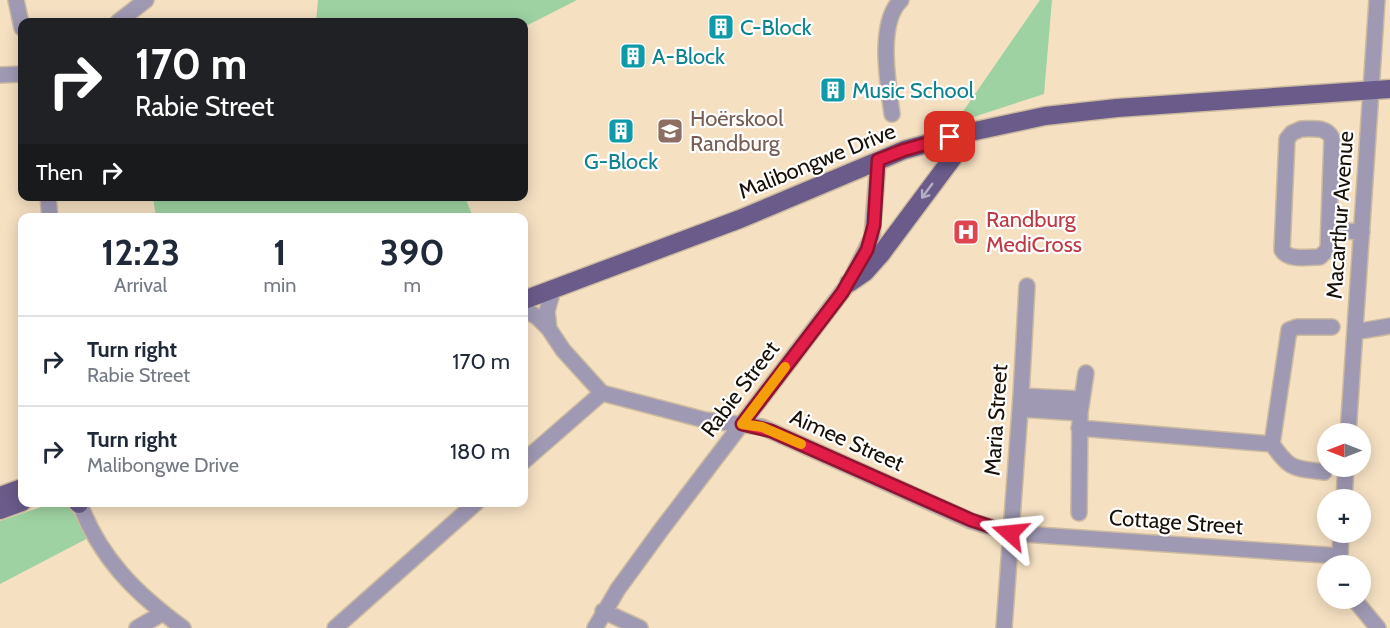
<!DOCTYPE html>
<meta charset="utf-8">
<style>
:root{--surface:#fff;--page:#f6f6f7;--text:#1f2937;--muted:#747a83;--line:#e0e1e3}
body{margin:0;font-family:Cabin,sans-serif;background:var(--page);color:var(--text);height:100vh;display:flex;flex-direction:column;font-size:22px;white-space:nowrap}
*{box-sizing:border-box;margin:0}
p{font-size:20px;color:var(--muted)}
.icon{flex:none;width:33px;height:33px;fill:none;stroke:currentColor;stroke-width:2;stroke-linecap:round;stroke-linejoin:round}
.map{position:relative;flex:1;overflow:hidden}
.drawer{position:absolute;left:18px;top:213px;width:510px;height:294px;display:flex;flex-direction:column;background:var(--surface);border-radius:12px;box-shadow:0 3px 15px #0003}
.drawer>*{flex:none}
.banner{position:absolute;left:18px;top:18px;width:510px;height:183px;border-radius:12px;box-shadow:0 3px 15px #0003;background:#202124;color:#fff;overflow:hidden}
.needle{width:39px;rotate:270deg}
.fabs{position:absolute;left:1317px;top:423px;display:grid;gap:12px}
.fabs a{display:grid;place-items:center;width:54px;height:54px;border-radius:50%;background:var(--surface);box-shadow:0 3px 15px #0003;font-size:30px}
.pin{position:absolute;display:grid;place-items:center;width:51px;height:51px;color:#fff;margin:-26px;border-radius:12px;box-shadow:0 3px 9px #0006}
.me{position:absolute;width:66px;margin:-33px;rotate:288deg;stroke-linejoin:round;filter:drop-shadow(0 0 4px #0008)}
.turn{display:flex;align-items:center;gap:21px;height:126px;padding:0 18px;font-size:27px}
.turn .icon{width:78px;height:78px;stroke-width:2.5}
.turn b{display:block;font-size:42px;line-height:51px}
.then{display:flex;align-items:center;height:57px;padding:0 18px;background:#0003;gap:12px;font-size:22px}
.eta{display:flex;justify-content:space-evenly;align-items:center;height:102px;text-align:center}
.eta b{font-size:36px;font-weight:700;line-height:42px}
ul{padding:0;list-style:none}
li{display:flex;align-items:center;gap:18px;height:90px;padding:0 18px;border-top:2px solid var(--line)}
li div{flex:1}
li b{display:block;font-size:22px}
li em{font-style:normal}
.map>svg:first-child{display:block}
</style>
<div class="map">
<svg width="1390" height="628" viewBox="0 0 1390 628">
<rect width="100%" height="100%" fill="#f5e0c2"/>
<path fill="#9ed2a2" d="M318,0H577L524,27V22H316Z
M1040,0H1052L1044,94L955,123Z
M153,197H465L473,217H156Z
M53,503L67,505L92,536L0,584V521Z"/>
<g fill="none" stroke-linecap="round" stroke-linejoin="round">
<defs>
<path id="minor" d="M16,0L22,28
M118,22L146,0
M0,75L22,74
M892,114C888,83 877,23 901,0
M1301,129C1313,129 1326,126 1332,138L1328,249L1320,257C1308,257 1288,261 1282,250L1287,139L1292,133Z
M48,196L50,218
M1329,230L1362,232
M524,309L537,317L549,329L563,350L602,393L705,420L762,427L971,521L1010,533L1340,556
M549,329L547,311L551,297
M1355,332L1390,326
M1021,396L1081,399
M1020,409L1080,413
M1079,428L1272,444
M1348,434L1377,0
M524,461L602,393
M1324,472C1293,468 1290,470 1272,444L1289,330L1297,327H1332
M1344,500L1346,466
M79,502C100,558 135,593 183,628
M1079,513L1080,413L1086,373
M1341,532L1340,556L1342,566
M1353,598L1378,628
M603,611L640,628
M137,628L163,613
M335,628L477,502
M595,628L618,589L661,530L849,283L872,237L878,161
M1004,628L1021,396L1027,286"/>
<path id="major" d="M849,283L865,272L881,254L963,144
M524,300L740,219L904,150L966,133L1045,116L1117,108L1390,89
M0,496L22,488
M77,502L79,504
M0,510L22,502"/>
</defs>
<use href="#minor" stroke="#cdbba0" stroke-width="18"/>
<use href="#major" stroke="#cdbba0" stroke-width="21"/>
<use href="#minor" stroke="#a099b4" stroke-width="15"/>
<use href="#major" stroke="#6a5b8a" stroke-width="18"/>
</g>
<defs><path id="oneway-shaft" d="M-6 0H5M1.5-3L5.5 0L1.5 3" fill="none" stroke-width="1.6" stroke-linecap="round" stroke-linejoin="round" transform="scale(1.5)"/></defs>
<use stroke="#b4adc4" href="#oneway-shaft" transform="translate(927 191) rotate(126)"/>
<g fill="none" stroke-linecap="round" stroke-linejoin="round">
<defs>
<path id="route" d="M950,137L904,150L878,160L874,225L867,250L842,293L742,424L771,431L971,520L1010,533"/>
</defs>
<use href="#route" stroke="#92132f" stroke-width="15"/>
<use href="#route" stroke="#e11d48" stroke-width="10"/>
<path stroke="#f59e0b" stroke-width="10" d="M785,367L742,424L762,427L801,444"/>
</g>
<defs>
<symbol id="building-square" viewBox="-11 -11 22 22"><rect x="-9" y="-9" width="18" height="18" rx="4" fill="#0f9aa8" stroke="#fff"/><path d="M-4-6H4V6H1V3H-1V6H-4ZM-2.5-4.3h1.7v1.8h-1.7ZM.8-4.3h1.7v1.8H.8ZM-2.5-1h1.7V.8h-1.7ZM.8-1h1.7V.8H.8Z" fill="#fff"/></symbol>
<symbol id="school-square" viewBox="-11 -11 22 22"><rect x="-9" y="-9" width="18" height="18" rx="4" fill="#8d6e63" stroke="#fff"/><path d="M0-5L7-2L0 1L-7-2ZM-4 1L0 2.5L4 1V4Q0 6-4 4Z" fill="#fff"/></symbol>
<symbol id="hospital-square" viewBox="-11 -11 22 22"><rect x="-9" y="-9" width="18" height="18" rx="4" fill="#e0444e" stroke="#fff"/><path d="M-5-5h3v3.5h4V-5h3V5h-3V1.5h-4V5h-3Z" fill="#fff"/></symbol>
</defs>
<g fill-rule="evenodd">
<use href="#building-square" x="706" y="12" width="30" height="30"/>
<use href="#building-square" x="618" y="41" width="30" height="30"/>
<use href="#building-square" x="818" y="75" width="30" height="30"/>
<use href="#building-square" x="606" y="116" width="30" height="30"/>
<use href="#school-square" x="655" y="116" width="30" height="30"/>
<use href="#hospital-square" x="951" y="217" width="30" height="30"/>
</g>
<g text-anchor="middle" dominant-baseline="central" stroke-width="4.5" stroke-linejoin="round" paint-order="stroke">
<g font-size="22" fill="#0d838f" stroke="#fff" text-anchor="start">
<text x="740" y="27">C-Block</text>
<text x="652" y="56">A-Block</text>
<text x="852" y="90">Music School</text>
<text x="621" y="161" text-anchor="middle">G-Block</text>
</g>
<g font-size="22" fill="#785e54" stroke="#fff" text-anchor="start">
<text x="690" y="118">Hoërskool<tspan x="690" dy="25">Randburg</tspan></text>
</g>
<g font-size="22" fill="#181006" stroke="#fff">
<text transform="translate(817 161) rotate(-22)">Malibongwe Drive</text>
<text transform="translate(1340 215) rotate(-86)">Macarthur Avenue</text>
<text transform="translate(740 389) rotate(-53)">Rabie Street</text>
<text transform="translate(996 420) rotate(-86)">Maria Street</text>
<text transform="translate(847 440) rotate(24)">Aimee Street</text>
<text transform="translate(1176 522) rotate(4)">Cottage Street</text>
</g>
<g font-size="22" fill="#be3a42" stroke="#fff" text-anchor="start">
<text x="986" y="219">Randburg<tspan x="986" dy="25">MediCross</tspan></text>
</g>
</g>
</svg>
<div class="fabs">
<a><svg class="needle" viewBox="-14 -14 28 28"><path d="M0-13l5 13h-10z" fill="#e53935"/><path d="M0 13l5-13h-10z" fill="#747a83"/></svg></a>
<a>+</a>
<a>−</a>
</div>
<div class="pin" style="left:950px;top:137px;background:#d93025"><svg class="icon" aria-label="arrive" viewBox="0 0 24 24"><path d="M6 21V4h12l-3 4 3 4H6"/></svg></div>
<svg class="me" style="left:1010px;top:533px" viewBox="-20 -20 40 40"><path d="M0-17L14 15 0 8-14 15z" fill="#e11d48" stroke="#fff" stroke-width="4"/></svg>
<div class="banner">
<div class="turn"><svg class="icon" aria-label="right" viewBox="0 0 24 24"><path d="M7 20v-9h11M14 6l5 5-5 5"/></svg><div><b>170 m</b>Rabie Street</div></div>
<div class="then">Then<svg class="icon" aria-label="right" viewBox="0 0 24 24"><path d="M7 20v-9h11M14 6l5 5-5 5"/></svg></div>
</div>
<section class="drawer">
<div class="eta">
<div><b>12:23</b><p>Arrival</p></div>
<div><b>1</b><p>min</p></div>
<div><b>390</b><p>m</p></div>
</div>
<ul>
<li><svg class="icon" aria-label="right" viewBox="0 0 24 24"><path d="M7 20v-9h11M14 6l5 5-5 5"/></svg><div><b>Turn right</b><p>Rabie Street</p></div><em>170 m</em></li>
<li><svg class="icon" aria-label="right" viewBox="0 0 24 24"><path d="M7 20v-9h11M14 6l5 5-5 5"/></svg><div><b>Turn right</b><p>Malibongwe Drive</p></div><em>180 m</em></li>
</ul>
</section>
</div>
